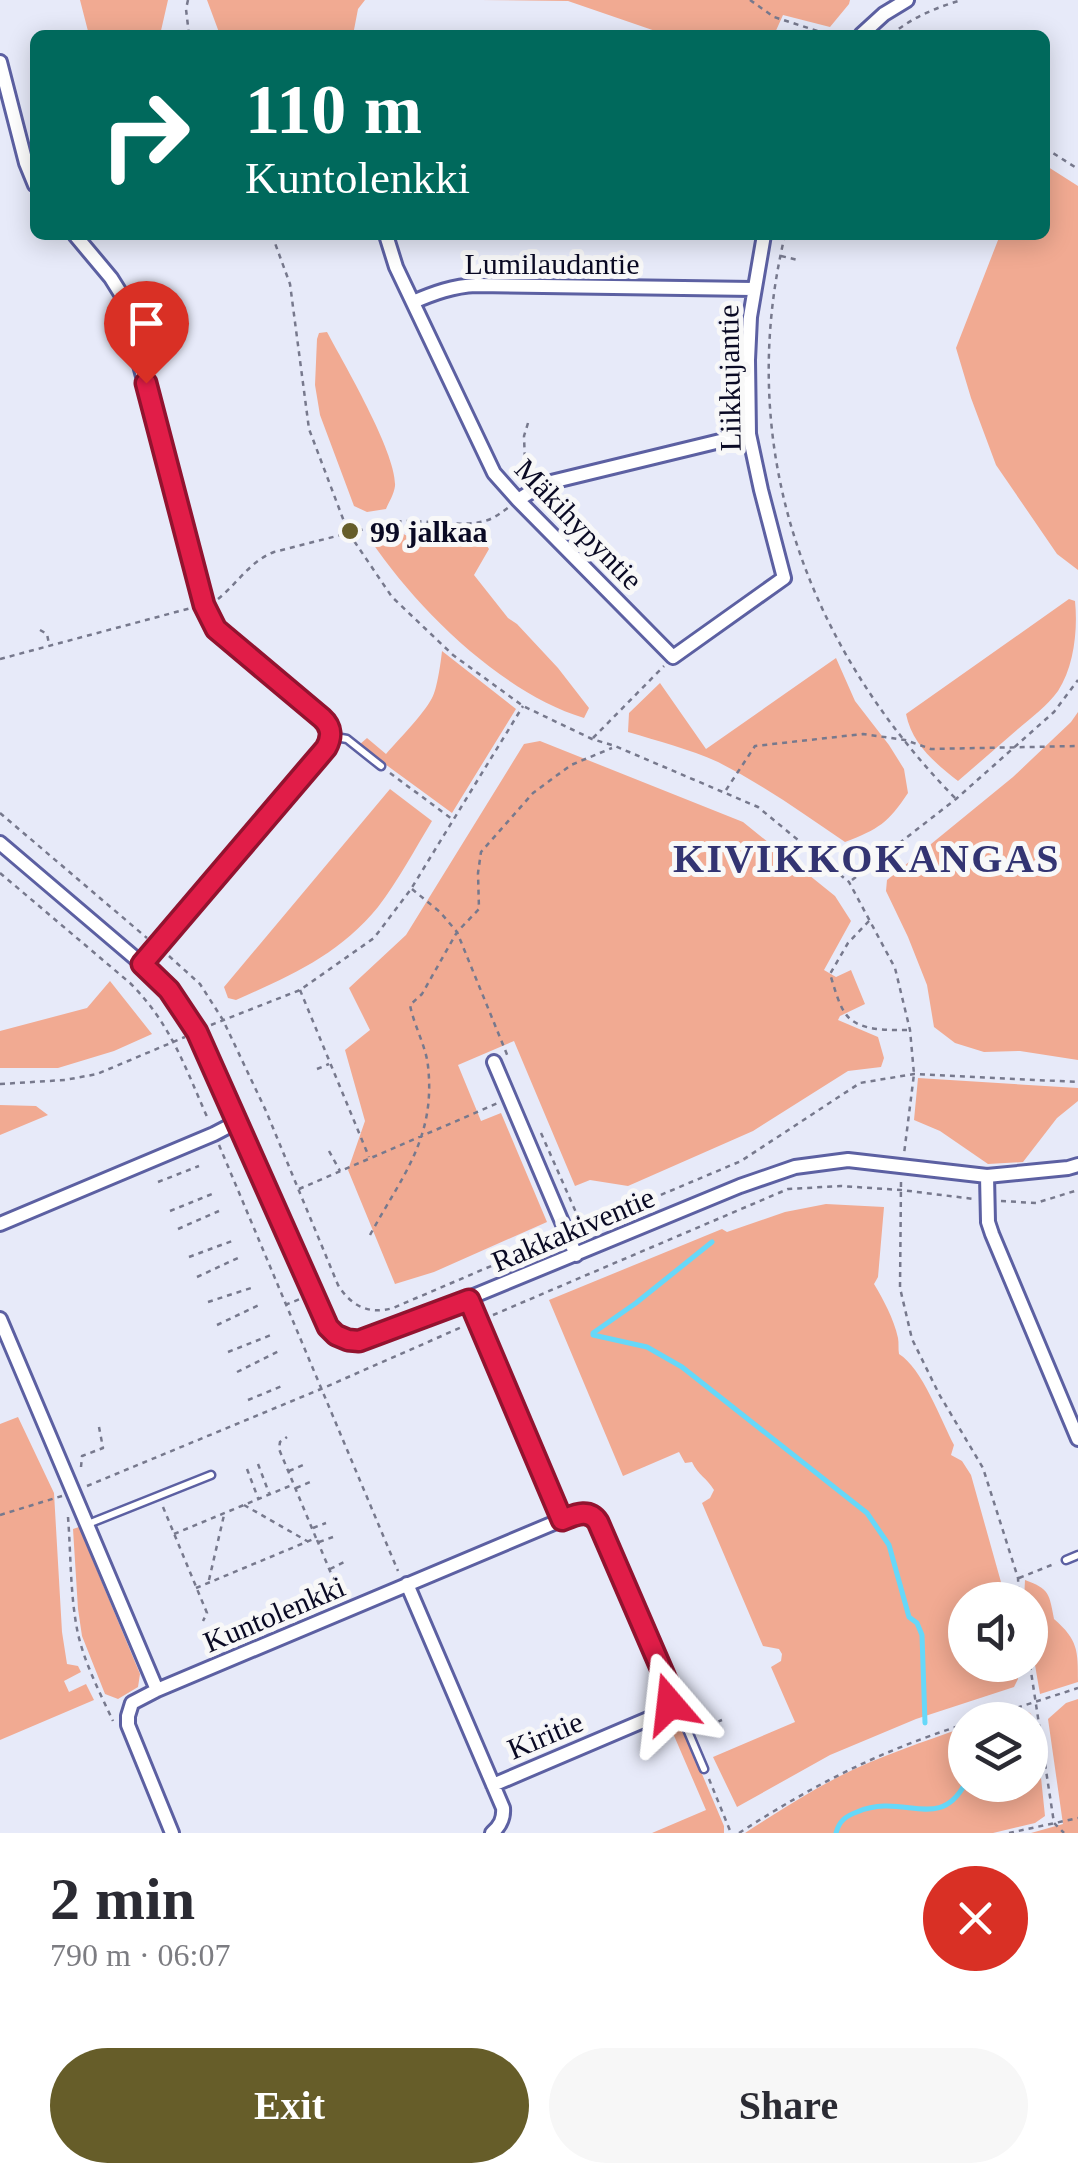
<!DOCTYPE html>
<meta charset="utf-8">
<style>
:root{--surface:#fff;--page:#f7f7f7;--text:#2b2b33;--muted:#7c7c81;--accent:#665d29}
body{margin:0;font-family:"Times New Roman",serif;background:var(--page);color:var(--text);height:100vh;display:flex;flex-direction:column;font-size:38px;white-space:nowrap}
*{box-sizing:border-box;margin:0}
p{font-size:32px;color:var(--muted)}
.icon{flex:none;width:55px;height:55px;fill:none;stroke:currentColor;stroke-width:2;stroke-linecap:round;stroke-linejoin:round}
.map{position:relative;height:1833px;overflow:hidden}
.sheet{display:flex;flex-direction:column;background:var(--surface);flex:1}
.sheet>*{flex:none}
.top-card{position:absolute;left:30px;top:30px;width:1020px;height:210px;border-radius:15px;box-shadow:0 5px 25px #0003;background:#00695c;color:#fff;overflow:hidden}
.fabs{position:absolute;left:948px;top:1582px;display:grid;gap:20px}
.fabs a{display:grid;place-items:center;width:100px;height:100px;border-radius:50%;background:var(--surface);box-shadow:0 5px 25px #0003;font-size:50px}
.pin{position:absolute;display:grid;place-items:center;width:85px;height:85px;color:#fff;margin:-102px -42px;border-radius:50% 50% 50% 0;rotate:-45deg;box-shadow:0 0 10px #0007}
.pin .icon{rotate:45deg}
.me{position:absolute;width:110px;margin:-55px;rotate:343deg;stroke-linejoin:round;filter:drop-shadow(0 0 8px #0008)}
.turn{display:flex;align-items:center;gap:35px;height:210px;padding:0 50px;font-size:45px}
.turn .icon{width:130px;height:130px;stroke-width:2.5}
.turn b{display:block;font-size:70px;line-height:85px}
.round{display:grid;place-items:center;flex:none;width:105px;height:105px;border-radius:52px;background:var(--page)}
.head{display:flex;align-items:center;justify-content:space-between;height:170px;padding:0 50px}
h1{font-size:60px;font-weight:800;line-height:75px}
.action{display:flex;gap:20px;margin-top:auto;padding:20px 50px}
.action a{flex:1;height:115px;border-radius:60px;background:var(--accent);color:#fff;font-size:40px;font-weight:800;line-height:115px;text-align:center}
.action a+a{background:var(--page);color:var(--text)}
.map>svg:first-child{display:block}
</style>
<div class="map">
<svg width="1078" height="1833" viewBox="0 0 1078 1833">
<rect width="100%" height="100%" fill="#e7eaf9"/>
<path fill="#f1aa92" d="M80,0H168L160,35H89Z
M207,0H365L358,9L353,35H220Z
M481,0H850L849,4L830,27L783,15L774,35H667L568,1Z
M1045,165L1078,186V570L1057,554L996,465L971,398L956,348L1000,235H1045Z
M327,332C344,364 397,454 395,486C394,494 389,502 386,509L367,512L354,506L320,415L315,385L317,339L319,333Z
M397,530C410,538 423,546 438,543C456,541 459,531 479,534L489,549L474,575L508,618L517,624L558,668L589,708L584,718C502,693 418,610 371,541Z
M1069,599L1075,601C1078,629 1074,667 1058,691C1047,706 1031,718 1018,729C998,746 978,764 958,781C935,763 912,744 906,714Z
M442,651L516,709L452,813L359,745L367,738L386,754C399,739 423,715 432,698C437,690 441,661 442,651Z
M836,658L855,701L889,745L904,769L908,793C888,823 879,829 845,842C804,814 763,785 718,762C689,749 658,741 628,732L629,713L660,683L706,749Z
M1078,712V1060L1020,1051L984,1052L955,1043L934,1027L927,985L908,937L886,891L887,880L1013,777L1071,722Z
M540,741L743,822L835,896L851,921L824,970L836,977L851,970L865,1004L840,1016L838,1020L878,1037L884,1058L881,1067L848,1071L753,1131L628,1186L590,1180L575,1186L514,1041L458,1065L481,1121L501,1113L547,1222L434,1272L395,1284L348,1170L365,1121L345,1050L370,1030L349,988L406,935L524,744Z
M390,789L432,821C415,849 398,881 378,907C339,955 290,976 236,1000L228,998L224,987Z
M110,981L152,1034L114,1051L58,1068H0V1031L87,1008Z
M918,1078L1078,1088V1101L1057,1118L1023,1162L988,1164L940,1131L914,1120Z
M0,1105L36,1106L48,1115L0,1135Z
M826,1204L884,1207L878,1277L874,1284C883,1299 894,1319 898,1338C899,1343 898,1349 899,1354C922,1368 941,1420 954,1445L951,1455L962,1461L971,1475L1006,1600H965V1665H1016L1018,1679L1014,1687L916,1719L830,1755L737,1807L713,1757L795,1722L771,1667L781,1661L782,1654L779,1649L763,1646L702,1503L710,1498L714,1490C707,1478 698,1475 692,1462L685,1463L679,1452L623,1476L549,1300L722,1229L727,1232L785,1212Z
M18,1417L54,1493L62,1632L67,1664L78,1666L81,1672L64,1681L69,1692L86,1684L94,1700L0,1740V1424Z
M79,1527L140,1674L138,1687L118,1699L105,1694L82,1636L78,1609L73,1529Z
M1025,1580C1050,1589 1049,1594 1054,1619C1078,1640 1078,1650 1078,1682L1040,1694L1030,1636V1600H1024Z
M1078,1699V1833H1031L1063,1824L1048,1719L1066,1703Z
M1018,1709L1030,1713L1035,1720L1045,1816L1035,1823L993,1833H745C776,1813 807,1793 840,1776C880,1756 923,1742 965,1727V1785H1030V1720H986Z
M671,1716L680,1722L724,1826V1833H652L706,1810L669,1724L657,1728L654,1724Z"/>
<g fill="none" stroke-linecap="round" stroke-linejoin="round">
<path stroke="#66d8f9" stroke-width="5" d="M712,1242L636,1303L593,1333V1335L647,1347L682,1367L867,1513L889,1545L909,1617L917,1623L922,1635L925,1723
M836,1833C839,1821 846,1816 857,1812C904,1792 938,1833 965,1784"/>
<defs>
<path id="lane" d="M330,736L347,739L381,766
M88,1524L211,1475
M1066,1560L1078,1555
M671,1705L681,1715L704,1769"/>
<path id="street" d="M861,35L884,14L907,0
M0,62L26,163L35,185
M75,235L111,278L121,294L204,605L216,629L322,718L330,729L326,748L142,964
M386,235L396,267L494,473L518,500L673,657L784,578L761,490L749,434L748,360L750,317L764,235
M413,302C434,293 453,286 476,285L753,289
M518,500L543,484L749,434
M0,843L142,964L169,990L197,1032L328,1327C352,1351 374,1336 401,1326L740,1186L795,1167L848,1160L987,1176L1068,1168L1078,1165
M494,1062L576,1255
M987,1176L988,1222L992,1234L1078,1439
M0,1224L214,1134L237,1122
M0,1319L157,1690L561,1520L469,1300
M407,1584L503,1808C504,1819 500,1826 492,1833
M157,1690L132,1703L128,1716V1725L172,1833
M493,1785L662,1713L670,1704L669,1689L599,1522C589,1508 575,1515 561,1520"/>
</defs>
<use href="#lane" stroke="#5c60a2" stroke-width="11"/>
<use href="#street" stroke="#5c60a2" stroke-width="18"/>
<path stroke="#77798d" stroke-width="2.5" stroke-dasharray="5 5" stroke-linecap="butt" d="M188,0L186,9L189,35
M750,0L774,17L830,35
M891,35C911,18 937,7 962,0
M1045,148L1078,169
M272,235L290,284L309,429L348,532L392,597L453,655L523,706L592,739L615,746L758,807L849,882L895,968L910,1030L914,1074L904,1154
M785,235C734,447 806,646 956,799
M781,256L798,260
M528,423L524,436L525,463L535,466
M218,599C237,584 250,561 274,552L392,522C421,518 463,529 488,520C496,517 502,512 509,507
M40,630L47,634L49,644
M0,659L191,608
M593,738L664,666
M390,773L452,819
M726,790L755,746L863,734L905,740L931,749L1078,746
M0,813L147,938
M0,873L130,983C171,1024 185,1067 208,1119
M852,880L956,799L1054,712L1078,680
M412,889L440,912L457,932L508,1057
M869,921L848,943L830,974C834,986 838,1003 845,1013C857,1032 890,1030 909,1030
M169,956L200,984L223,1020L266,1111L338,1285C351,1306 369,1315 393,1308L552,1240
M300,990L369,1157
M211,1025L300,990L374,938L411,889L523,706
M317,1069L329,1064
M0,1084L65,1080L97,1074L185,1037
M541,1133L582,1226
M219,1145L398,1571
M329,1151L340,1171
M158,1182L199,1166
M901,1182L900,1288L912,1339L939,1394L983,1468L1018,1578L1019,1600
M299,1189L498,1103
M1001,1201L1036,1203L1078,1190
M170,1211L212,1194
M178,1229L219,1211
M578,1230L741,1161L860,1083L914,1074L1078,1082
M370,1235C402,1176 436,1138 428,1066C426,1046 414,1026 410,1005L422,994L457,932L479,909L478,873L481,852L533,793L571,765L612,748
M189,1257L232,1241
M197,1277L240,1257
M208,1302L251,1288
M285,1305L300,1299
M493,1315L788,1189L841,1186L901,1190L974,1199
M217,1325L259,1305
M228,1352L271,1335
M237,1372L279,1351
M248,1400L282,1386
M258,1464L269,1493
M81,1467L82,1456L103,1448L99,1427
M247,1469L258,1498
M289,1471L303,1465
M87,1486L321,1389L462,1327
M296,1488L310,1482
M244,1505L307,1541
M163,1507L207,1613L203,1621
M0,1515L62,1496
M68,1517C71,1555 70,1596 78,1634C85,1664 100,1693 113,1721
M313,1528L326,1523
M174,1534L292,1485
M317,1540L341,1597
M319,1542L333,1537
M330,1569L344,1562
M1019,1578L1054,1564
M209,1580L224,1515
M196,1588L316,1538L279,1449L280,1442L287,1437
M1030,1665L1054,1823L1064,1833
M979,1720L1078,1688
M700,1729L722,1720
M709,1779L731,1833
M739,1833C815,1784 878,1752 965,1724
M1009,1833L1078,1818"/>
<use href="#lane" stroke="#fff" stroke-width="6"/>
<use href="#street" stroke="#fff" stroke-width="12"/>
</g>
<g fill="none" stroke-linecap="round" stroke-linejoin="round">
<defs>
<path id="route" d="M146,383L204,605L216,629L322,718C332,727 332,737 326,748L142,964L169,990L197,1032L328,1327L336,1335L348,1340L359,1341L469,1300L562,1520C575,1515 589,1508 598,1522L670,1689V1704"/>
</defs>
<use href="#route" stroke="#92132f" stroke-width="25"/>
<use href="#route" stroke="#e11d48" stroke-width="18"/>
</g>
<circle fill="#665d29" stroke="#f8f8f8" stroke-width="4" cx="350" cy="531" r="10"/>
<g text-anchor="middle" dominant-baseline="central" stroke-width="10" stroke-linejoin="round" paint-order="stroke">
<g font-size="30" fill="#0a0a24" stroke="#f8f8f8">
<text x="552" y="263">Lumilaudantie</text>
<text transform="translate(729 378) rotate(-91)">Liikkujantie</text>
<text transform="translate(579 524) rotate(46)">Mäkihypyntie</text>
<text transform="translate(573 1229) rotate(-23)">Rakkakiventie</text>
<text transform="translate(274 1614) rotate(-23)">Kuntolenkki</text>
<text transform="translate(545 1735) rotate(-23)">Kiritie</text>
</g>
<g font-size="30" font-weight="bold" fill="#0a0a24" stroke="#f8f8f8" text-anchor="start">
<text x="370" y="531">99 jalkaa</text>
</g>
<g font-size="40" font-weight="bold" letter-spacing="2.5" fill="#333472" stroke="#f8f8f8">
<text x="867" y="858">KIVIKKOKANGAS</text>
</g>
</g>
</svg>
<div class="fabs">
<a><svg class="icon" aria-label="sound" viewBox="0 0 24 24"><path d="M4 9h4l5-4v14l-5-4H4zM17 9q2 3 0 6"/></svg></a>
<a><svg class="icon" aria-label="layers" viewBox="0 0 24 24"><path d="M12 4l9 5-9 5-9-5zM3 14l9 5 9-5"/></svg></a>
</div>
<div class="pin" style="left:146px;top:383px;background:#d93025"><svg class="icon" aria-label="arrive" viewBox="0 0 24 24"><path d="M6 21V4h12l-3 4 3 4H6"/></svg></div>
<svg class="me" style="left:670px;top:1704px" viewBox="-20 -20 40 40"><path d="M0-17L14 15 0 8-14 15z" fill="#e11d48" stroke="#fff" stroke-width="4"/></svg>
<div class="top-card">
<div class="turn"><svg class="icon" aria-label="right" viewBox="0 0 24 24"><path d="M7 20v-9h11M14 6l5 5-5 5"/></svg><div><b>110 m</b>Kuntolenkki</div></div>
</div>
</div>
<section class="sheet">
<div class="head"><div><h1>2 min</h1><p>790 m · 06:07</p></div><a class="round" style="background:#d93025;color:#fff"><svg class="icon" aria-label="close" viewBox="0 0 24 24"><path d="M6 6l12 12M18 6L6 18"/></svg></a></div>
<div class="action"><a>Exit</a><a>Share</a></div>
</section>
